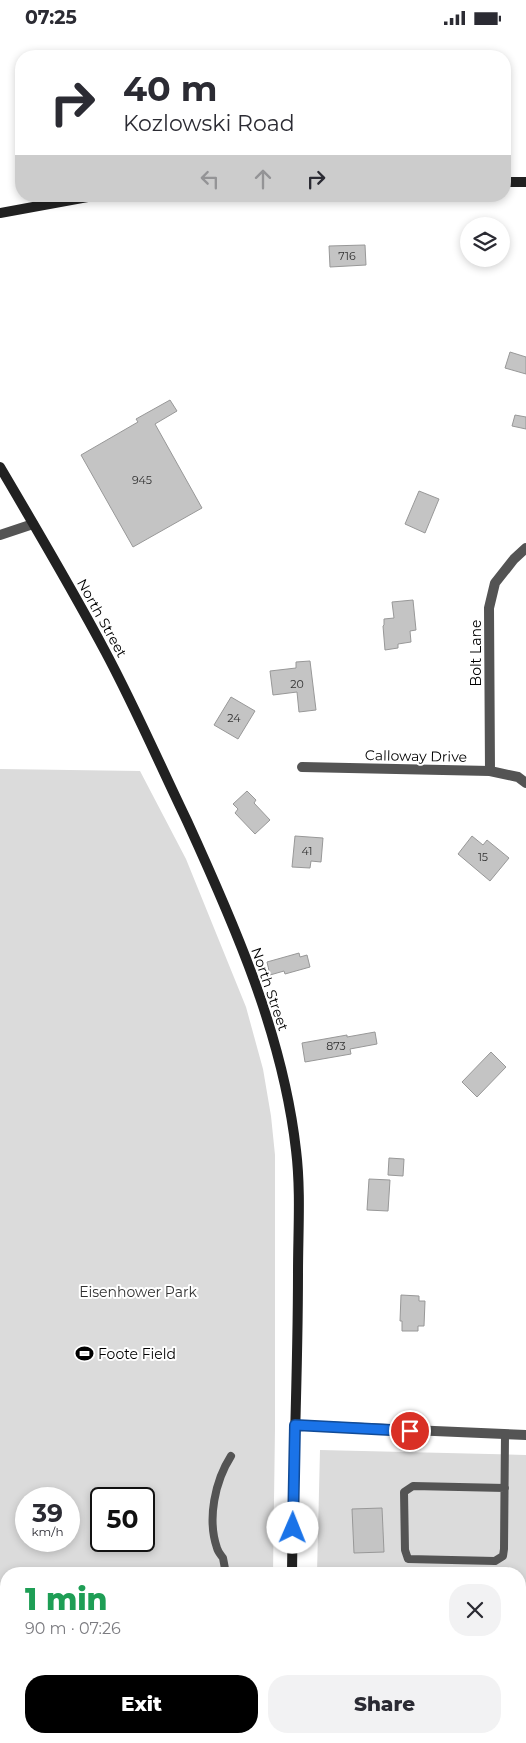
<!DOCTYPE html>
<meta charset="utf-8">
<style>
:root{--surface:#fff;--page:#f2f2f3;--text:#2b2b33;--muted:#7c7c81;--accent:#000}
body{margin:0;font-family:Montserrat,sans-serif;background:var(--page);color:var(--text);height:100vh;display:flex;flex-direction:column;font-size:19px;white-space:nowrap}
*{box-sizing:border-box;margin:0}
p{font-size:16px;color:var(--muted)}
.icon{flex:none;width:28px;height:28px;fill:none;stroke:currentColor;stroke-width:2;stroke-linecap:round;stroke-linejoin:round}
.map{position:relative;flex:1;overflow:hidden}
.side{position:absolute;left:0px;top:1532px;width:526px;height:176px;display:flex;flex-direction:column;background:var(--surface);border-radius:20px 20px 0 0;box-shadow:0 2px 8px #0003}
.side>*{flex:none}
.banner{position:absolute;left:15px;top:15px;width:496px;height:152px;border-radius:20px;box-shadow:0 2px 8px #0003;background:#fff;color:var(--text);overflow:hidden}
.buttons{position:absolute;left:460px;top:182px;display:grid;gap:10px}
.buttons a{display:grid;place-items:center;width:50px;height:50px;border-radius:50%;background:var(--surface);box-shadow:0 2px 8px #0003;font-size:25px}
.speed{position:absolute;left:15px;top:1452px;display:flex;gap:10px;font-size:25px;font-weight:700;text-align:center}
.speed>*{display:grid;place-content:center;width:65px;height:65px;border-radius:50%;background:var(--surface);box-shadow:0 2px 8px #0003;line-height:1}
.speed small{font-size:12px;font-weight:400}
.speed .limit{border:2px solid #111;border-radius:8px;background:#fff;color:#111}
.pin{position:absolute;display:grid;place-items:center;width:42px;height:42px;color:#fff;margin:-21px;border:2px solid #fff;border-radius:50%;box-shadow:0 1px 5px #0007}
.me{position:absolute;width:55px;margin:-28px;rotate:1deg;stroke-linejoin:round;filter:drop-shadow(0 0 4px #0008)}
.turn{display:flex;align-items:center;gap:18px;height:105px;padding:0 25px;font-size:22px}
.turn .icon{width:65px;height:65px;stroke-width:2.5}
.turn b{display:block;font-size:35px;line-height:42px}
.lanes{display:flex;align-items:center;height:48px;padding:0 25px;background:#0003;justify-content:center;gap:25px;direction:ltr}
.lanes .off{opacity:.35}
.round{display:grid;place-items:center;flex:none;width:52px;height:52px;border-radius:20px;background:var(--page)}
.summary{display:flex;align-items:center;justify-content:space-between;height:85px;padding:0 25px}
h1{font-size:30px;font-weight:800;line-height:38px;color:#1e9e55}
.action{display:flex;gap:10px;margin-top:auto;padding:10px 25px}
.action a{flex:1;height:58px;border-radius:20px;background:var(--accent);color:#fff;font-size:20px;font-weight:800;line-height:58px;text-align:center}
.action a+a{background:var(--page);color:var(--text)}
.status{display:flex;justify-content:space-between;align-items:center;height:35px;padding:0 25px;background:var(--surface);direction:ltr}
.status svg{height:14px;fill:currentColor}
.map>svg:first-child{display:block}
</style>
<div class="status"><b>07:25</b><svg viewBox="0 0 49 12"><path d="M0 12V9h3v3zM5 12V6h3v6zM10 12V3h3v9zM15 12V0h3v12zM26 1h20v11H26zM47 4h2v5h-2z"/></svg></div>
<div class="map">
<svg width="526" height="1708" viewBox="0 0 526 1708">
<rect width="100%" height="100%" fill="#fff"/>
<path fill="#dbdbdb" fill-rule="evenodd" d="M0,734L140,736L186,824L246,972L263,1034L271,1081L275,1120V1393L273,1539H6V1702H270V1708H0ZM26,1464H69V1506H26ZM101,1464H144V1506H101Z
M320,1415L526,1420V1708H314V1702H520V1539H317Z"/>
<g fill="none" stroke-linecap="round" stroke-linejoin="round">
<path stroke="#a2a2a2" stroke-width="4.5" d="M0,1563L6,1561"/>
</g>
<path fill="#c4c4c4" stroke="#989898" d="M365,210L366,230L330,232L329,211Z
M510,317L526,322V339L505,333Z
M170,365L177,376L155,389L202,473L133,512L81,420L138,387L136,384Z
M515,380L526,382V394L512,391Z
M419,456L439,464L425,498L405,489Z
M413,565L416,595L410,596L411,607L398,609V613L385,615L383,591L384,590V584L394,583L392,567Z
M310,626L316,675L299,677L297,657L273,660L270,636L296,633V627Z
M231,662L255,676L238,704L214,690Z
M247,756L256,765L254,768L270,785L255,799L235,778L238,774L233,769Z
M295,801L323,803L321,827L311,826L310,833L292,832Z
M472,801L483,810L487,805L509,823L490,846L458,819Z
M299,918L300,922L307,920L310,932L285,939L284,936L270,940L267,927Z
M375,997L377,1009L350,1014L351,1019L305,1027L302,1008L347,1000V1002Z
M491,1017L506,1032L477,1062L462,1047Z
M389,1123L404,1124L403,1141L388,1140Z
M369,1144L390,1145L388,1176L367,1175Z
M401,1260L419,1261V1266H425L424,1291H418V1296H402V1286H400Z
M382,1473L384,1517L354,1518L352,1474Z"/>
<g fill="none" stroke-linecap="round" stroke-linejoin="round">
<path stroke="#545454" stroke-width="8" d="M505,1453L413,1451L404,1457L405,1515L408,1524L495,1526L503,1521L504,1514L505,1400
M226,1539C225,1534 224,1528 223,1523C221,1520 218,1517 217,1513C207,1484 215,1446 231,1421
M230,1708V1702"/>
<path stroke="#545454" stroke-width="10" d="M0,500L33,489
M302,732L490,736L518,742L526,748
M490,736L489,573L495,548L514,524L526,513
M295,1390L526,1400"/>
<path stroke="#212121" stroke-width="10" d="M505,147H526
M0,178L93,161
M0,432C36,493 72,554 105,616C135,672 160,730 187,786C235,891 283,1000 296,1115C301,1156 298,1197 298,1238C298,1338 293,1439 292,1539
M289,1708V1702"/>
</g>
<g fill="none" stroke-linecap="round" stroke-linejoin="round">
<defs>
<path id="route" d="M293,1493L295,1390L410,1396"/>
</defs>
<use href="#route" stroke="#114b97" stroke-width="12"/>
<use href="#route" stroke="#1a73e8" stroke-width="9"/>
</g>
<defs>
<symbol id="stadium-bare" viewBox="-9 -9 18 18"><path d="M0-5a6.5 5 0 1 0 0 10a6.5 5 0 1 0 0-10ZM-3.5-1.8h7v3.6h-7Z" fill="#000" stroke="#fff" stroke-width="2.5" paint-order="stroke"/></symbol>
</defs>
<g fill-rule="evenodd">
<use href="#stadium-bare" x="72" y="1306" width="25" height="25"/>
</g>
<g text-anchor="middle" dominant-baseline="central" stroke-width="4" stroke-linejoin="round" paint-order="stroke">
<g font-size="11" fill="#313131">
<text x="347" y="221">716</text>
<text x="142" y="445">945</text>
<text x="297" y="649">20</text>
<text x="234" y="683">24</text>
<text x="307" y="816">41</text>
<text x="483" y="822">15</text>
<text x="336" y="1011">873</text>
</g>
<g font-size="14" fill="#000" stroke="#fff">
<text transform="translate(102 583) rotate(61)">North Street</text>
<text transform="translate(476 618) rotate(-90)">Bolt Lane</text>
<text transform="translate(416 721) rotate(1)">Calloway Drive</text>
<text transform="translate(270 954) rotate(71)">North Street</text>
</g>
<g font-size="14" fill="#323232" stroke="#fff">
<text x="138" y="1257">Eisenhower Park</text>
</g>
<g font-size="14" fill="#000" stroke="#fff" text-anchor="start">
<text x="98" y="1319">Foote Field</text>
</g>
</g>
</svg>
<div class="buttons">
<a><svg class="icon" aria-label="layers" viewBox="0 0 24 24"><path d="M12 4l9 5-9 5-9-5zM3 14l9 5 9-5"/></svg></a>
</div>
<div class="speed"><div>39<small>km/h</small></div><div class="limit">50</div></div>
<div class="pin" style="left:410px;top:1396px;background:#d93025"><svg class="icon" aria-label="arrive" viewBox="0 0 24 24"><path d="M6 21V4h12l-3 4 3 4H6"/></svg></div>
<svg class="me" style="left:293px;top:1493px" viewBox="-20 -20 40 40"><circle r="19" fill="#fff"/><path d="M0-13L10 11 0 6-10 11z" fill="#1a73e8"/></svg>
<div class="banner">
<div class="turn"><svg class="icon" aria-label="right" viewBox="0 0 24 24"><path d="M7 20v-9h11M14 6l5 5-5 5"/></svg><div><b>40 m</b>Kozlowski Road</div></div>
<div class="lanes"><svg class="icon off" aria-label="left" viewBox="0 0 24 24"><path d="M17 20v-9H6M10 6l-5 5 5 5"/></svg><svg class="icon off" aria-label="ahead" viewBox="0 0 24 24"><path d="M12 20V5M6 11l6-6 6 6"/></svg><svg class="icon" aria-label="right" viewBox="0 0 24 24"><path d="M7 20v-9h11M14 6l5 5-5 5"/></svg></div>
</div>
<section class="side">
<div class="summary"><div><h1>1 min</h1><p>90 m · 07:26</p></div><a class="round"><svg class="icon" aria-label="close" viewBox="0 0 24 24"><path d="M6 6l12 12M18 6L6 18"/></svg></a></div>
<div class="action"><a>Exit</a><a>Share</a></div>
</section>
</div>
